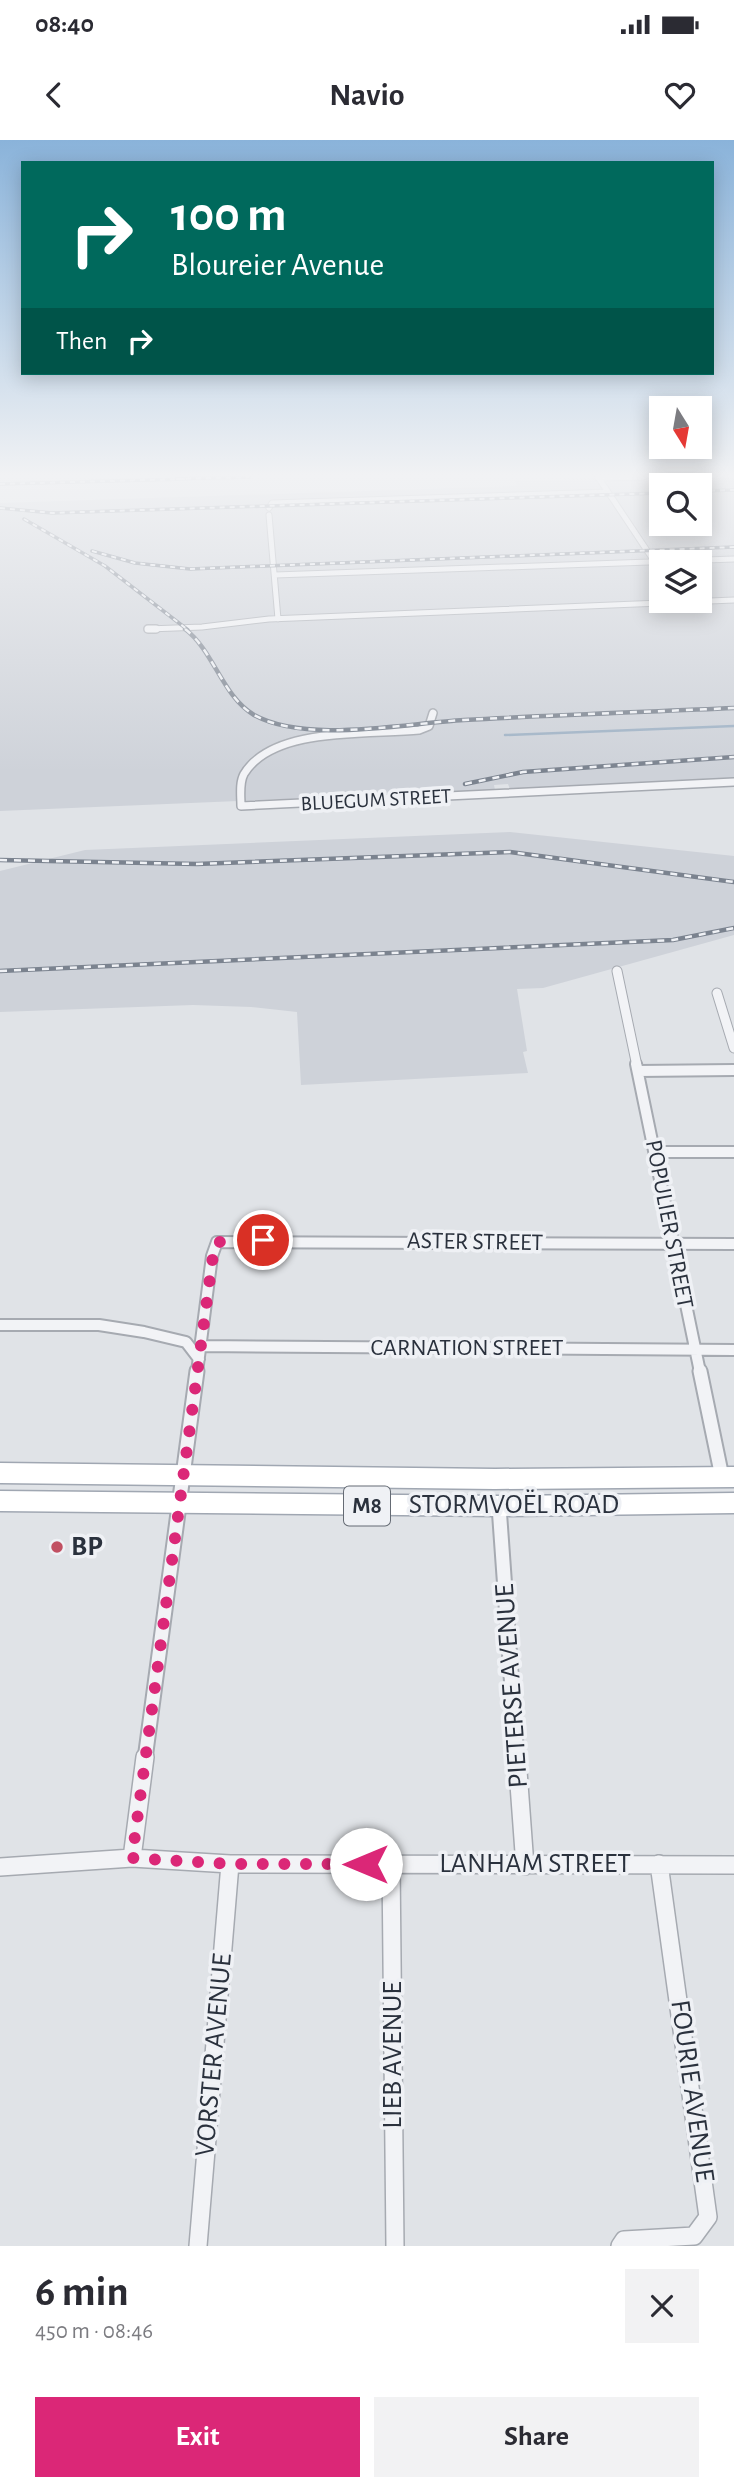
<!DOCTYPE html>
<meta charset="utf-8">
<style>
:root{--surface:#fff;--page:#f2f2f3;--text:#2b2b33;--muted:#7c7c81;--accent:#db2777}
body{margin:0;font-family:"Alegreya Sans",sans-serif;background:var(--page);color:var(--text);height:100vh;display:flex;flex-direction:column;font-size:26px;white-space:nowrap}
*{box-sizing:border-box;margin:0}
p{font-size:23px;color:var(--muted)}
.icon{flex:none;width:38px;height:38px;fill:none;stroke:currentColor;stroke-width:2;stroke-linecap:round;stroke-linejoin:round}
.map{position:relative;height:2106px;overflow:hidden}
.sheet{display:flex;flex-direction:column;background:var(--surface);flex:1}
.sheet>*{flex:none}
.hud{position:absolute;left:21px;top:21px;width:693px;height:214px;border-radius:0px;box-shadow:0 4px 18px #0003;background:#00695c;color:#fff;overflow:hidden}
.needle{width:46px;rotate:169deg}
.tools{position:absolute;left:649px;top:256px;display:grid;gap:14px}
.tools a{display:grid;place-items:center;width:63px;height:63px;border-radius:0px;background:var(--surface);box-shadow:0 4px 18px #0003;font-size:35px}
.pin{position:absolute;display:grid;place-items:center;width:60px;height:60px;color:#fff;margin:-30px;border:4px solid #fff;border-radius:50%;box-shadow:0 2px 7px #0007}
.me{position:absolute;width:77px;margin:-38px;rotate:270deg;stroke-linejoin:round;filter:drop-shadow(0 0 5px #0008)}
.turn{display:flex;align-items:center;gap:24px;height:147px;padding:0 35px;font-size:32px}
.turn .icon{width:91px;height:91px;stroke-width:2.5}
.turn b{display:block;font-size:49px;line-height:60px}
.then{display:flex;align-items:center;height:66px;padding:0 35px;background:#0003;gap:14px;font-size:26px}
.round{display:grid;place-items:center;flex:none;width:74px;height:74px;border-radius:0px;background:var(--page)}
.headline{display:flex;align-items:center;justify-content:space-between;height:119px;padding:0 35px}
h1{font-size:42px;font-weight:600;line-height:52px}
.action{display:flex;gap:14px;margin-top:auto;padding:14px 35px}
.action a{flex:1;height:80px;border-radius:0px;background:var(--accent);color:#fff;font-size:28px;font-weight:600;line-height:80px;text-align:center}
.action a+a{background:var(--page);color:var(--text)}
.status{display:flex;justify-content:space-between;align-items:center;height:49px;padding:0 35px;background:var(--surface);direction:ltr}
.status svg{height:19px;fill:currentColor}
header{display:flex;justify-content:space-between;align-items:center;height:91px;padding:0 35px;background:var(--surface);font-size:32px;font-weight:600}
.map>svg:first-child{display:block}
</style>
<div class="status"><b>08:40</b><svg viewBox="0 0 49 12"><path d="M0 12V9h3v3zM5 12V6h3v6zM10 12V3h3v9zM15 12V0h3v12zM26 1h20v11H26zM47 4h2v5h-2z"/></svg></div>
<header><svg class="icon" aria-label="back" viewBox="0 0 24 24"><path d="M15 5l-7 7 7 7"/></svg>Navio<svg class="icon" aria-label="heart" viewBox="0 0 24 24"><path d="M12 20l-8-8c-3-5 5-10 8-4 3-6 11-1 8 4z"/></svg></header>
<div class="map">
<svg width="734" height="2106" viewBox="0 0 734 2106">
<rect width="100%" height="100%" fill="#e0e3e7"/>
<path fill="#ced2d9" fill-rule="evenodd" d="M682,337H734V638L510,649L508,644L494,645L495,650L0,671V363L517,346L515,341ZM662,345H700V383H662ZM662,422H700V460H662Z
M510,692L734,716V795L543,848L517,849L527,911L523,912L528,933L301,945L297,872L251,867L193,865L0,872V731L85,710Z"/>
<g fill="none" stroke-linecap="round" stroke-linejoin="round">
<path stroke="#9eb1c4" stroke-width="2.5" d="M505,595L734,586"/>
<defs>
<path id="street-far5" d="M598,337L662,433
M598,338L644,337
M269,368L272,363L608,352
M269,375L278,479
M275,435L734,419
M148,489L202,487L269,479L734,460"/>
<path id="street-far4" d="M148,489H156
M433,573L429,586L419,590C370,595 273,586 244,634C239,643 241,656 241,666L734,642"/>
<path id="street-far3" d="M617,831L637,926
M717,853L734,908"/>
<path id="street-far2" d="M636,924L700,1232
M638,931L734,930
M656,1012H734
M0,1185H99L144,1192L186,1202L199,1219
M201,1206L734,1210
M197,1232L212,1116L217,1102L734,1104"/>
<path id="street-far1" d="M700,1231L722,1337
M499,1366L517,1619
M145,1619L197,1231"/>
<path id="street" d="M517,1617L525,1726
M132,1718L145,1617
M391,1724L395,2106
M0,1727L132,1718L230,1724L734,1725
M198,2106L230,1724
M620,2106L624,2100L694,2096L708,2077L659,1724"/>
<path id="primary" d="M0,1323L495,1329L734,1327V1347L495,1349L0,1343Z
M0,1351L499,1356L734,1353V1373L499,1376L0,1371Z"/>
</defs>
<use href="#street-far5" stroke="#a6aab1" stroke-width="7"/>
<use href="#street-far4" stroke="#a6aab1" stroke-width="10"/>
<use href="#street-far3" stroke="#a6aab1" stroke-width="11"/>
<use href="#street-far2" stroke="#a6aab1" stroke-width="14"/>
<use href="#street-far1" stroke="#a6aab1" stroke-width="17"/>
<use href="#street" stroke="#a6aab1" stroke-width="20"/>
<use href="#primary" stroke="#a0a7b2" stroke-width="3"/>
<use href="#street-far5" stroke="#f2f3f6" stroke-width="5"/>
<use href="#street-far4" stroke="#f2f3f6" stroke-width="7"/>
<use href="#street-far3" stroke="#f2f3f6" stroke-width="9"/>
<use href="#street-far2" stroke="#f2f3f6" stroke-width="10"/>
<use href="#street-far1" stroke="#f2f3f6" stroke-width="13"/>
<use href="#street" stroke="#f2f3f6" stroke-width="17"/>
<use href="#primary" fill="#fff" fill-rule="evenodd"/>
<defs>
<path id="rail-far1" d="M176,339L249,337
M0,344L185,339
M700,351L734,350
M0,368L52,373L662,353
M24,379L105,426L188,490
M92,411L135,423L190,429L734,407"/>
<path id="rail" d="M185,489C214,511 222,556 254,575C306,604 406,583 464,580C554,575 644,572 734,568
M465,644L523,632L734,617
M0,720L197,724L510,712L734,742
M0,831L673,800L734,788"/>
</defs>
<use href="#rail-far1" stroke="#7b838f" stroke-width="3.5"/>
<use href="#rail" stroke="#7b838f" stroke-width="4.5"/>
<use href="#rail-far1" stroke="#eff1f5" stroke-width="2" stroke-dasharray="5" stroke-linecap="butt"/>
<use href="#rail" stroke="#eff1f5" stroke-width="2.5" stroke-dasharray="7" stroke-linecap="butt"/>
</g>
<linearGradient id="sky" x2="0" y2="1"><stop stop-color="#8ab3da"/><stop offset="0.53" stop-color="#f1f2f4"/><stop offset="1" stop-color="#f1f2f4" stop-opacity="0"/></linearGradient>
<rect width="734" height="632" fill="url(#sky)"/>
<g fill="none" stroke-linecap="round" stroke-linejoin="round">
<path stroke="#db2777" stroke-width="12" stroke-dasharray="0 21.6" d="M263,1100L217,1102L214,1108L132,1718L230,1724H366"/>
</g>
<circle fill="#c15062" stroke="#eff1f5" stroke-width="2.5" cx="57" cy="1407" r="7"/>
<g text-anchor="middle" dominant-baseline="central" stroke-width="7" stroke-linejoin="round" paint-order="stroke">
<g font-size="21" fill="#2a313d" stroke="#eff1f5">
<text transform="translate(376 660) rotate(-3)">BLUEGUM STREET</text>
</g>
<rect fill="#eff1f5" stroke="#656b74" stroke-width="2" x="344" y="1346.5" width="46" height="39" rx="5"/>
<g font-size="23" font-weight="bold" fill="#2a313d">
<text x="367" y="1366">M8</text>
</g>
<g font-size="24" fill="#2a313d" stroke="#eff1f5">
<text transform="translate(669 1084) rotate(79)">POPULIER STREET</text>
<text transform="translate(475 1102) rotate(1)">ASTER STREET</text>
<text x="467" y="1208">CARNATION STREET</text>
</g>
<g font-size="28" fill="#2a313d" stroke="#eff1f5">
<text x="514" y="1365">STORMVOËL ROAD</text>
<text transform="translate(512 1546) rotate(-94)">PIETERSE AVENUE</text>
<text x="535" y="1724">LANHAM STREET</text>
<text transform="translate(214 1915) rotate(-85)">VORSTER AVENUE</text>
<text transform="translate(393 1915) rotate(-90)">LIEB AVENUE</text>
<text transform="translate(692 1951) rotate(82)">FOURIE AVENUE</text>
</g>
<g font-size="28" font-weight="bold" fill="#2a313d" stroke="#eff1f5" text-anchor="start">
<text x="71" y="1407">BP</text>
</g>
</g>
</svg>
<div class="tools">
<a><svg class="needle" viewBox="-14 -14 28 28"><path d="M0-13l5 13h-10z" fill="#e53935"/><path d="M0 13l5-13h-10z" fill="#7c7c81"/></svg></a>
<a><svg class="icon" aria-label="search" viewBox="0 0 24 24"><circle cx="10" cy="10" r="6"/><path d="M15 15l6 6"/></svg></a>
<a><svg class="icon" aria-label="layers" viewBox="0 0 24 24"><path d="M12 4l9 5-9 5-9-5zM3 14l9 5 9-5"/></svg></a>
</div>
<div class="pin" style="left:263px;top:1100px;background:#d93025"><svg class="icon" aria-label="arrive" viewBox="0 0 24 24"><path d="M6 21V4h12l-3 4 3 4H6"/></svg></div>
<svg class="me" style="left:366px;top:1724px" viewBox="-20 -20 40 40"><circle r="19" fill="#fff"/><path d="M0-13L10 11 0 6-10 11z" fill="#db2777"/></svg>
<div class="hud">
<div class="turn"><svg class="icon" aria-label="right" viewBox="0 0 24 24"><path d="M7 20v-9h11M14 6l5 5-5 5"/></svg><div><b>100 m</b>Bloureier Avenue</div></div>
<div class="then">Then<svg class="icon" aria-label="right" viewBox="0 0 24 24"><path d="M7 20v-9h11M14 6l5 5-5 5"/></svg></div>
</div>
</div>
<section class="sheet">
<div class="headline"><div><h1>6 min</h1><p>450 m · 08:46</p></div><a class="round"><svg class="icon" aria-label="close" viewBox="0 0 24 24"><path d="M6 6l12 12M18 6L6 18"/></svg></a></div>
<div class="action"><a>Exit</a><a>Share</a></div>
</section>
